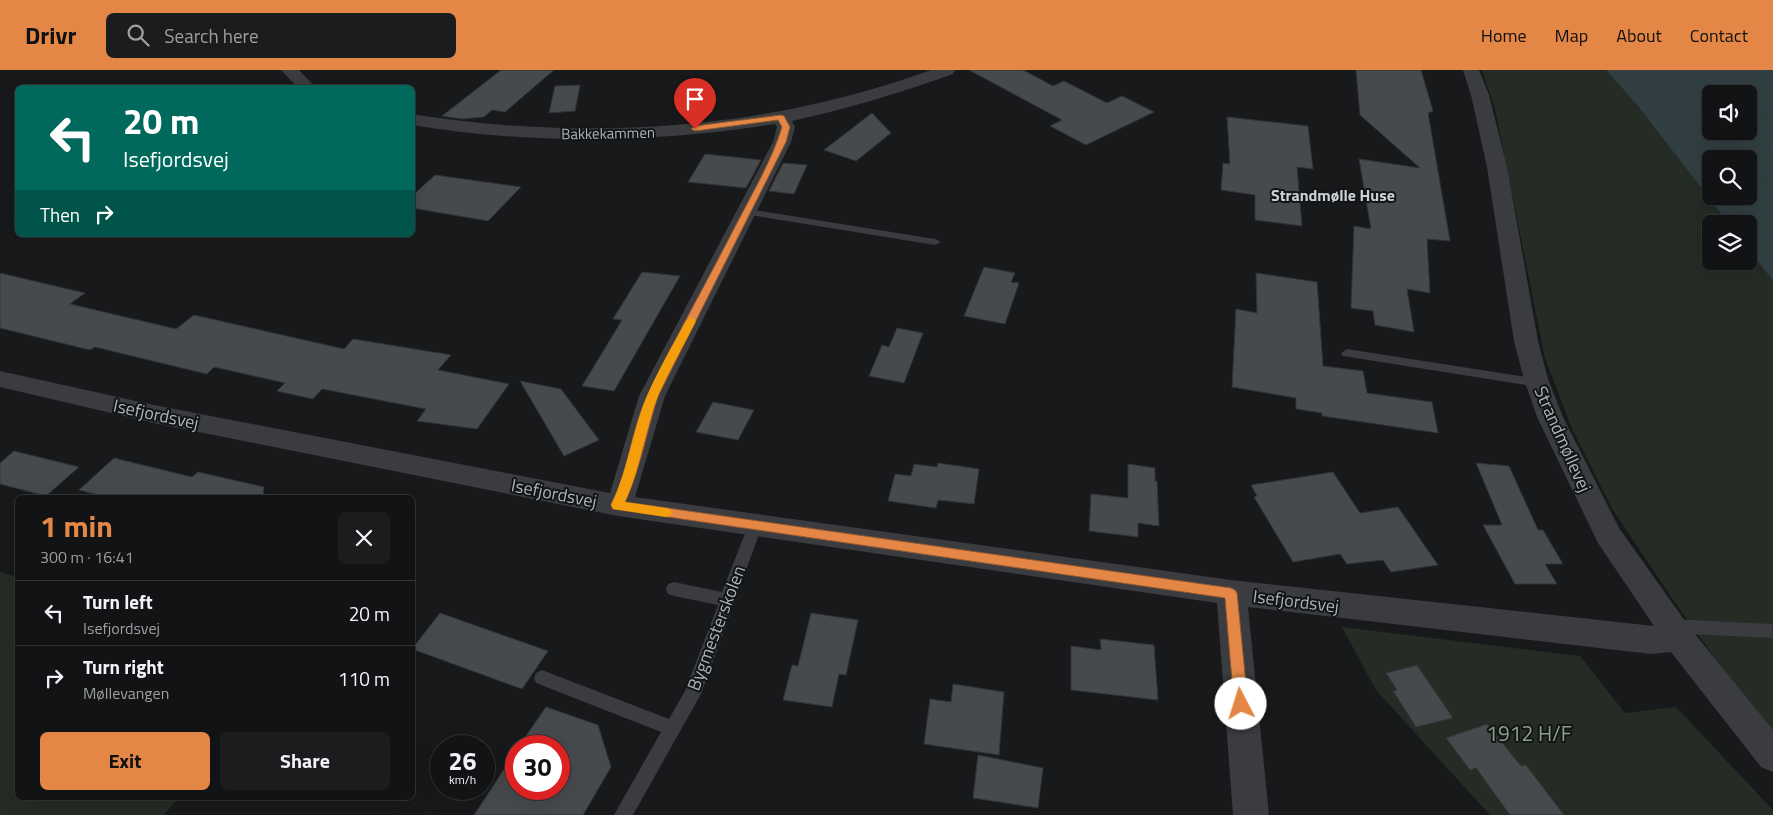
<!DOCTYPE html>
<meta charset="utf-8">
<style>
:root{--surface:#121314;--page:#1b1c1d;--text:#f1f3f6;--muted:#9c9ea0;--line:#313234;--accent:#e48746}
body{margin:0;font-family:"Titillium Web",sans-serif;background:var(--page);color:var(--text);height:100vh;display:flex;flex-direction:column;font-size:19px;white-space:nowrap}
*{box-sizing:border-box;margin:0}
p{font-size:16px;color:var(--muted)}
.icon{flex:none;width:28px;height:28px;fill:none;stroke:currentColor;stroke-width:2;stroke-linecap:round;stroke-linejoin:round}
.map{position:relative;flex:1;overflow:hidden}
.sheet{position:absolute;left:15px;top:425px;width:400px;height:305px;display:flex;flex-direction:column;background:var(--surface);border-radius:8px;box-shadow:0 5px 20px #0002,0 0 0 1px var(--line)}
.sheet>*{flex:none}
.hud{position:absolute;left:15px;top:15px;width:400px;height:152px;border-radius:8px;box-shadow:0 5px 20px #0002,0 0 0 1px var(--line);background:#00695c;color:#fff;overflow:hidden}
.controls{position:absolute;left:1702px;top:15px;display:grid;gap:10px}
.controls a{display:grid;place-items:center;width:55px;height:55px;border-radius:8px;background:var(--surface);box-shadow:0 5px 20px #0002,0 0 0 1px var(--line);font-size:25px}
.speed{position:absolute;left:430px;top:665px;display:flex;gap:10px;font-size:25px;font-weight:700;text-align:center}
.speed>*{display:grid;place-content:center;width:65px;height:65px;border-radius:50%;background:var(--surface);box-shadow:0 5px 20px #0002,0 0 0 1px var(--line);line-height:1}
.speed small{font-size:12px;font-weight:400}
.speed .limit{border:8px solid #d22;background:#fff;color:#111}
.pin{position:absolute;display:grid;place-items:center;width:42px;height:42px;color:#fff;margin:-51px -21px;border-radius:50% 50% 50% 0;rotate:-45deg;box-shadow:0 0 5px #0007}
.pin .icon{rotate:45deg}
.me{position:absolute;width:55px;margin:-28px;rotate:355deg;stroke-linejoin:round;filter:drop-shadow(0 0 4px #0008)}
.turn{display:flex;align-items:center;gap:18px;height:105px;padding:0 25px;font-size:22px}
.turn .icon{width:65px;height:65px;stroke-width:2.5}
.turn b{display:block;font-size:35px;line-height:42px}
.then{display:flex;align-items:center;height:48px;padding:0 25px;background:#0003;gap:10px;font-size:19px}
.round{display:grid;place-items:center;flex:none;width:52px;height:52px;border-radius:8px;background:var(--page)}
.summary{display:flex;align-items:center;justify-content:space-between;height:85px;padding:0 25px}
h1{font-size:30px;font-weight:700;line-height:38px;color:var(--accent)}
.cta{display:flex;gap:10px;margin-top:auto;padding:10px 25px}
.cta a{flex:1;height:58px;border-radius:8px;background:var(--accent);color:#111;font-size:20px;font-weight:700;line-height:58px;text-align:center}
.cta a+a{background:var(--page);color:var(--text)}
ul{padding:0;list-style:none}
li{display:flex;align-items:center;gap:15px;height:65px;padding:0 25px;border-top:1px solid var(--line)}
li div{flex:1}
li b{display:block;font-size:19px}
li em{font-style:normal}
header{display:flex;align-items:center;gap:30px;box-sizing:border-box;height:70px;padding:0 25px;background:var(--accent);color:#111}
header strong{font-size:24px}
nav{display:flex;gap:28px;margin-inline-start:auto;font-size:18px}
.search{width:350px;height:45px;background:var(--page);display:flex;align-items:center;gap:12px;box-sizing:border-box;padding:0 18px;border-radius:8px;color:var(--muted);font-size:19px}
.map>svg:first-child{display:block}
</style>
<header>
<strong>Drivr</strong>
<div class="search"><svg class="icon" aria-label="search" viewBox="0 0 24 24"><circle cx="10" cy="10" r="6"/><path d="M15 15l6 6"/></svg>Search here</div>
<nav><a>Home</a><a>Map</a><a>About</a><a>Contact</a></nav>
</header>
<div class="map">
<svg width="1773" height="745" viewBox="0 0 1773 745">
<rect width="100%" height="100%" fill="#18191a"/>
<path fill="#252c25" d="M1482,0H1606L1638,36L1729,154H1711V191H1749V180L1773,211V665L1761,652L1676,534L1613,440L1572,359L1545,288L1495,39Z
M0,502L17,507L18,728H178L164,745H0Z
M1342,557L1580,586L1625,643L1676,637L1773,740V745H1490L1376,620Z"/>
<path fill="#323f42" fill-rule="evenodd" d="M1606,0H1773V211L1749,180V154H1729L1638,36ZM1711,24H1749V61H1711ZM1711,89H1749V126H1711Z"/>
<path fill="#474a4d" stroke="#323336" d="M501,0H554L505,42L492,40L484,47L462,49L442,46Z
M969,0H1023L1053,16L1064,11L1107,33L1122,26L1154,42L1086,75L1050,56L1062,50Z
M1356,0H1421L1433,41L1428,43L1450,171L1427,169L1430,223L1407,219L1414,262L1375,255L1373,241L1351,238L1354,156L1371,159L1359,89L1420,98L1360,45Z
M580,15L575,41L549,43L555,16Z
M872,43L891,63L856,91L824,80Z
M1227,47L1308,56L1313,99L1297,97L1302,156L1255,150V125L1221,120L1223,93L1230,94Z
M705,84L761,90L746,118L688,112Z
M783,93L807,95L794,124L769,121Z
M435,105L521,117L488,151L412,138V126Z
M984,197L1015,203L1011,212L1019,213L1005,254L964,246Z
M642,202L680,206L614,321L582,316L622,250L613,249Z
M0,203L85,223L70,234L176,259L194,245L344,279L353,269L451,285L438,300L509,314L477,359L417,351L426,339L322,319L313,329L277,321L285,313L214,297L207,304L95,277L90,280L0,258Z
M1256,203L1317,212L1323,296L1363,301L1367,323L1432,332L1438,363L1322,346V343L1296,339V328L1232,317L1236,239L1257,243Z
M897,258L923,263L904,313L869,306L882,275L889,277Z
M520,311L561,319L599,370L564,386Z
M713,332L754,340L738,370L696,362Z
M14,381L79,397L46,426L0,414V393Z
M114,388L192,407L198,402L264,417L263,428H111L79,420Z
M938,393L979,399L974,434L938,430L936,438L888,431L895,404L911,406L914,394L937,397Z
M1476,393L1509,396L1538,460H1543L1563,494H1545L1557,514H1515L1483,455H1502Z
M1128,394L1155,398V411H1157L1159,456L1138,453V467L1089,461L1091,424L1128,428Z
M1333,402L1360,443L1398,437L1438,495L1391,502L1383,490L1347,494L1340,484L1293,492L1254,427L1257,426L1251,415Z
M440,543L548,581L522,619L412,579Z
M811,543L858,550L846,605L839,604L832,637L783,630L792,595L798,596Z
M1100,569L1154,575L1158,630L1071,620V576L1101,580Z
M1417,595L1453,648L1416,657L1393,621L1397,620L1386,603Z
M953,614L1004,622L999,685L924,674L930,629L951,632Z
M546,637L598,655L611,697L583,745H474L516,681V719H559V676H519Z
M1487,654L1521,696L1526,695L1564,745H1510L1476,698L1470,700L1446,668Z
M978,685L1043,698L1038,738L973,728Z"/>
<g fill="none" stroke-linecap="round" stroke-linejoin="round">
<path fill="#3a3c3f" fill-rule="evenodd" d="M748,139L935,169L941,172L935,175L744,144L743,142Z
M1347,279L1538,309L1543,310L1544,313L1543,316L1538,317L1343,286L1341,283Z
M755,450L760,452L762,456L701,624L633,745H614L661,662L536,613L534,608L536,603L542,600L669,649L685,621L718,535L674,526L668,524L666,519L668,514L674,512L722,522L748,456L750,452Z
M1670,549L1772,554L1773,568L1670,563L1664,561L1662,556L1664,551Z"/>
<path fill="#3a3c3f" fill-rule="evenodd" d="M281,0H299L316,18H298Z
M931,0H955L953,4C900,23 847,39 792,51L795,57L791,72L665,326L635,427L1231,510L1654,556L1598,473L1537,347L1524,309L1514,271L1487,97L1471,25L1463,0H1479L1489,25L1507,97L1538,271L1548,309L1563,347L1619,458L1690,558L1773,660V702L1761,697L1671,582L1651,584L1248,537L1269,745H1233L1217,533L618,446L154,353L0,317V301L154,335L610,423L639,326L773,72L777,57L775,54C654,73 533,75 412,55V44C586,72 766,60 931,0Z"/>
</g>
<path fill="#e48746" stroke="#94582e" d="M781,45L784,46L790,57L786,72L658,326C647,360 640,400 625,432L1231,518L1235,520L1237,523L1248,634L1246,639L1241,641L1236,639L1234,634L1225,528L613,439L611,435C629,400 631,360 648,324C676,266 708,210 737,153C753,122 772,90 782,57L778,50L695,61L691,59L695,56Z"/>
<path fill="#f59e0b" d="M691,247L696,251C684,275 669,300 658,326C644,360 641,398 625,432L666,438L670,439L672,443L670,446L666,447L613,439L611,435C628,401 632,361 647,326C658,300 673,275 686,251Z"/>
<g text-anchor="middle" dominant-baseline="central" stroke-width="4" stroke-linejoin="round" paint-order="stroke">
<g font-size="15" fill="#acb3b9" stroke="#131415">
<text transform="translate(608 63) rotate(-1)">Bakkekammen</text>
</g>
<g font-size="16" font-weight="bold" fill="#ccd1d5" stroke="#131415">
<text x="1333" y="125">Strandmølle Huse</text>
</g>
<g font-size="18" fill="#acb3b9" stroke="#131415">
<text transform="translate(156 344) rotate(12)">Isefjordsvej</text>
<text transform="translate(1563 369) rotate(66)">Strandmøllevej</text>
<text transform="translate(554 423) rotate(11)">Isefjordsvej</text>
<text transform="translate(1296 531) rotate(7)">Isefjordsvej</text>
<text transform="translate(716 558) rotate(-69)">Bygmesterskolen</text>
</g>
<g font-size="21" fill="#8aa284" stroke="#131415">
<text x="1529" y="663">1912 H/F</text>
</g>
</g>
</svg>
<div class="controls">
<a><svg class="icon" aria-label="sound" viewBox="0 0 24 24"><path d="M4 9h4l5-4v14l-5-4H4zM17 9q2 3 0 6"/></svg></a>
<a><svg class="icon" aria-label="search" viewBox="0 0 24 24"><circle cx="10" cy="10" r="6"/><path d="M15 15l6 6"/></svg></a>
<a><svg class="icon" aria-label="layers" viewBox="0 0 24 24"><path d="M12 4l9 5-9 5-9-5zM3 14l9 5 9-5"/></svg></a>
</div>
<div class="speed"><div>26<small>km/h</small></div><div class="limit">30</div></div>
<div class="pin" style="left:695px;top:59px;background:#d93025"><svg class="icon" aria-label="arrive" viewBox="0 0 24 24"><path d="M6 21V4h12l-3 4 3 4H6"/></svg></div>
<svg class="me" style="left:1241px;top:634px" viewBox="-20 -20 40 40"><circle r="19" fill="#fff"/><path d="M0-13L10 11 0 6-10 11z" fill="#e48746"/></svg>
<div class="hud">
<div class="turn"><svg class="icon" aria-label="left" viewBox="0 0 24 24"><path d="M17 20v-9H6M10 6l-5 5 5 5"/></svg><div><b>20 m</b>Isefjordsvej</div></div>
<div class="then">Then<svg class="icon" aria-label="right" viewBox="0 0 24 24"><path d="M7 20v-9h11M14 6l5 5-5 5"/></svg></div>
</div>
<section class="sheet">
<div class="summary"><div><h1>1 min</h1><p>300 m · 16:41</p></div><a class="round"><svg class="icon" aria-label="close" viewBox="0 0 24 24"><path d="M6 6l12 12M18 6L6 18"/></svg></a></div>
<ul>
<li><svg class="icon" aria-label="left" viewBox="0 0 24 24"><path d="M17 20v-9H6M10 6l-5 5 5 5"/></svg><div><b>Turn left</b><p>Isefjordsvej</p></div><em>20 m</em></li>
<li><svg class="icon" aria-label="right" viewBox="0 0 24 24"><path d="M7 20v-9h11M14 6l5 5-5 5"/></svg><div><b>Turn right</b><p>Møllevangen</p></div><em>110 m</em></li>
</ul>
<div class="cta"><a>Exit</a><a>Share</a></div>
</section>
</div>
